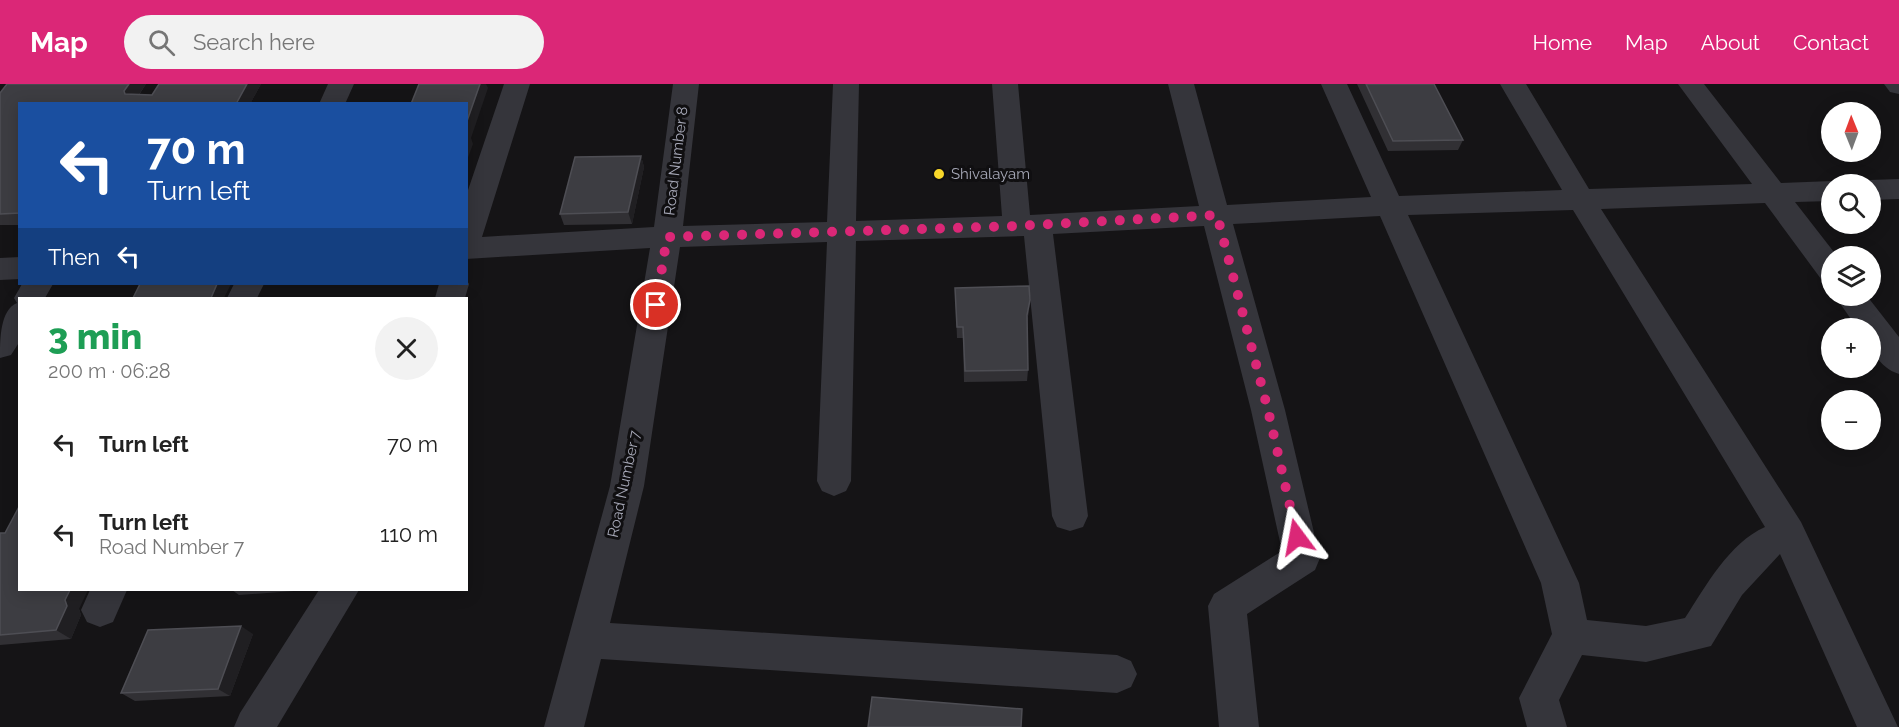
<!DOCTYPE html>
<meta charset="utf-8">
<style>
:root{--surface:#fff;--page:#f2f2f2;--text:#222;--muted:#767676;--accent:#db2777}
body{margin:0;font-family:Raleway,sans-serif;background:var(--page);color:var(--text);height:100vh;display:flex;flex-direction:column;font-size:22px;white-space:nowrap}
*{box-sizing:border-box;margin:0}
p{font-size:20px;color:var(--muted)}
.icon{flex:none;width:33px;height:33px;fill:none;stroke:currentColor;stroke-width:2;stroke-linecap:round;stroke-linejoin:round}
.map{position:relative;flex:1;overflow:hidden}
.details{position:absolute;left:18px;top:213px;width:450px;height:294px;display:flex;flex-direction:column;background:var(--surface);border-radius:0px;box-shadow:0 3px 15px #0003}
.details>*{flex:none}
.hud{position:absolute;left:18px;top:18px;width:450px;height:183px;border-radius:0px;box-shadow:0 3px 15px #0003;background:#1a4fa0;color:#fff;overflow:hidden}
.needle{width:39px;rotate:359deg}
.controls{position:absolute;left:1821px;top:18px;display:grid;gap:12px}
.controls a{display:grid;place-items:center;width:60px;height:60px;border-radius:50%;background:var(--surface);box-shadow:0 3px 15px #0003;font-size:30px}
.pin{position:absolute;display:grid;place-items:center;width:51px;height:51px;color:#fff;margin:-26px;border:3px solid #fff;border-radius:50%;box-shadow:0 2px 6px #0007}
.me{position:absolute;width:66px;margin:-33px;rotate:347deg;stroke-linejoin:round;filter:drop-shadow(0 0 4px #0008)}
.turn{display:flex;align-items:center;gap:21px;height:126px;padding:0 30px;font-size:27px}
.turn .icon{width:78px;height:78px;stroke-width:2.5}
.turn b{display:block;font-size:42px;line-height:51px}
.then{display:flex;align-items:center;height:57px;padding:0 30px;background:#0003;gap:12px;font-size:22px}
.round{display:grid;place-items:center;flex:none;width:63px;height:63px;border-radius:32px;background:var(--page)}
.overview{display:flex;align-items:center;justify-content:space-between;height:102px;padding:0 30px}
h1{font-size:36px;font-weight:800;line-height:45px;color:#1e9e55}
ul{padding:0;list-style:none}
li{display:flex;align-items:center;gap:18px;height:90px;padding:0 30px}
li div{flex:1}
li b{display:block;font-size:22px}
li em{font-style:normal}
header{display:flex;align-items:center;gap:36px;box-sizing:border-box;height:84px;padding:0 30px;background:var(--accent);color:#fff}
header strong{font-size:28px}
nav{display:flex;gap:33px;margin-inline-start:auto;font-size:21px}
.search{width:420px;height:54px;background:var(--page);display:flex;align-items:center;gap:15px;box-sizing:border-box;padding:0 21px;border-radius:33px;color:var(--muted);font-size:22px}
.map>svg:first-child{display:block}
</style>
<header>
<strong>Map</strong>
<div class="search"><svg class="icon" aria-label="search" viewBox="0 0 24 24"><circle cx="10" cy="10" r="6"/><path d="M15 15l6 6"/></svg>Search here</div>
<nav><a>Home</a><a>Map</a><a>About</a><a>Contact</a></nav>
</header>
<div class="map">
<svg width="1899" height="643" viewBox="0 0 1899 643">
<rect width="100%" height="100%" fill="#151416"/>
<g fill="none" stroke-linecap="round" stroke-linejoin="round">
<path fill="#35353b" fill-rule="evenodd" d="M328,0H354L345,20H319Z
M504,0H530L482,153L654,143L673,0H699L683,142L827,138L833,0H859L856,137L1002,132L992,0H1018L1030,131L1199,122L1168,0H1194L1227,121L1371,113L1321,0H1347L1399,112L1562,106L1500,0H1526L1589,105L1752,100L1678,0H1704L1781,99L1832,97L1842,100H1832V117L1795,118L1837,172H1832V198L1821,195L1765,119L1601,125L1801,438L1898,643H1857L1780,470L1742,511L1711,562L1646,578L1582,571L1559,616L1567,643H1527L1519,614L1552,550L1541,499L1380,132L1233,140L1285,326L1320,474L1315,486L1247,530L1259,643H1219L1208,522L1214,510L1282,467L1251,326L1204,142L1053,150L1088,432L1083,443L1070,447L1057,443L1052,432L1024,152L856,157L851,397L846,407L834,412L822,407L817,397L827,158L680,163L644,402L610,539L1117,571L1131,577L1137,590L1131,603L1117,609L601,575L584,643H544L610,402L650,164L466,175V112ZM1573,126L1765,443C1729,459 1706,502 1685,534L1646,542L1587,536L1579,499L1408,131Z
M1884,0H1899V10L1890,8Z
M1899,95V115L1870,116V100H1859L1870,96Z
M20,173V195L0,196V174Z
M466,195L469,200L465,214H435L439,200H466Z
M22,200H53L45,214H20V257L11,271L0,274C0,255 0,226 17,219L14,214Z
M234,200H264L257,214H227Z
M1835,212H1867L1899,253V290C1878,283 1870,265 1870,244H1857Z
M90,506H127L113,538L100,543L87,538L81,526Z
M319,506H359L277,643H234L240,629Z"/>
</g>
<path fill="#313034" d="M7,0H146L139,11H152L159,0H261L250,20H20V141H0V9Z
M1357,0H1434L1463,56L1458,66L1388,67Z
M641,72L644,83L632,140L564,141L560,130Z
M955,204L1029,227L1027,238L1028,286L1027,297L964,298L963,254H957Z
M0,449H5L79,525L81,531L71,555L0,561Z
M232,506H307L239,511Z
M253,550L230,612L135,617L121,609Z"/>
<path fill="#201f22" d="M129,0H146L133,19L125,10L124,7Z
M247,0H261L250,20H236Z
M480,0H486L488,4L471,54L473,60L466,79V40Z
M641,72L644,83L632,140L628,128Z
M217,200H231L224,214H211Z
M1030,216L1029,227L1026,242L1027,231Z
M70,506H88L79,525L81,531L71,555L56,546L65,516Z
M241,542L253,550L230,612L218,605Z"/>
<path fill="#3d3d42" stroke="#4e4e54" stroke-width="1.5" d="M7,0H129L124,7L125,10L152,11L159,0H247L236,20H20V129L0,130V9Z
M419,0H480L466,40V20H411Z
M1366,0H1434L1463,56L1393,57Z
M641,72L628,128L560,130L575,73Z
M140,200H217L211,214H133Z
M1029,202L1030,216L1027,231L1028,286L965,287L963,243H957L955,204Z
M20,421V506H70L65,516L67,522L56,546L0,551V449H5Z
M241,542L218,605L121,609L148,546Z
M872,613L1022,625L1021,643H868Z"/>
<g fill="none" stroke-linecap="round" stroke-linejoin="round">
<path stroke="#db2777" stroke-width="10" stroke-dasharray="0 18" d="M656,221L667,153L1017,142L1217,131L1268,326L1297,453"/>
</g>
<circle fill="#f8d72a" stroke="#100f11" stroke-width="2" cx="939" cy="90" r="6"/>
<g text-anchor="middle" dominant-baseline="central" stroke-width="6" stroke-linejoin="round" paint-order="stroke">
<g font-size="15" fill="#a6a8b7" stroke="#100f11">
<text transform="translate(676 77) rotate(-83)">Road Number 8</text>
<text transform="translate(624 400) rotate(-78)">Road Number 7</text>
</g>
<g font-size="15" fill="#a6a8b7" stroke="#100f11" text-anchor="start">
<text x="951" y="90">Shivalayam</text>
</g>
</g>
</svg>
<div class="controls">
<a><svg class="needle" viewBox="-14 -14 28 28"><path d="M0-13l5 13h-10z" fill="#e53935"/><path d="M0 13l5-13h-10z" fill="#767676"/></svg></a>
<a><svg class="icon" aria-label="search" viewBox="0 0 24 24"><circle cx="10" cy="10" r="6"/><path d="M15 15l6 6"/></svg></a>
<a><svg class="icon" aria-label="layers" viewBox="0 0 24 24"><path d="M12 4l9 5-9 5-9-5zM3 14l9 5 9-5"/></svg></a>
<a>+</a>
<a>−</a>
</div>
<div class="pin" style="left:656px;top:221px;background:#d93025"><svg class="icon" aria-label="arrive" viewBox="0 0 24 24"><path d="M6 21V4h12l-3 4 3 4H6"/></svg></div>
<svg class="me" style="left:1297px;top:453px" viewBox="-20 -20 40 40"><path d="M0-17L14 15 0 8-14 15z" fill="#db2777" stroke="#fff" stroke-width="4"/></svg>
<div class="hud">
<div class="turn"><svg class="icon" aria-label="left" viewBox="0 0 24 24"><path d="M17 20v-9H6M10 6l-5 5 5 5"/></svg><div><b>70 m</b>Turn left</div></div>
<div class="then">Then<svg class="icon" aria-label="left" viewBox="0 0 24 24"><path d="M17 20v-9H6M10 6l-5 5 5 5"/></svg></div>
</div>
<section class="details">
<div class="overview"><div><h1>3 min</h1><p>200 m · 06:28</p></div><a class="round"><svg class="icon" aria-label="close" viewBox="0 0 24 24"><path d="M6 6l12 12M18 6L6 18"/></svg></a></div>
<ul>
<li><svg class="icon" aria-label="left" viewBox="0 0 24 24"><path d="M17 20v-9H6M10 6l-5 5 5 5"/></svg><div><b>Turn left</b></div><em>70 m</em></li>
<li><svg class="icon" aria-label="left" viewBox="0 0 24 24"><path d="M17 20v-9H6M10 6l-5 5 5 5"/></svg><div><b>Turn left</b><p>Road Number 7</p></div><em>110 m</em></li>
</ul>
</section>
</div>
